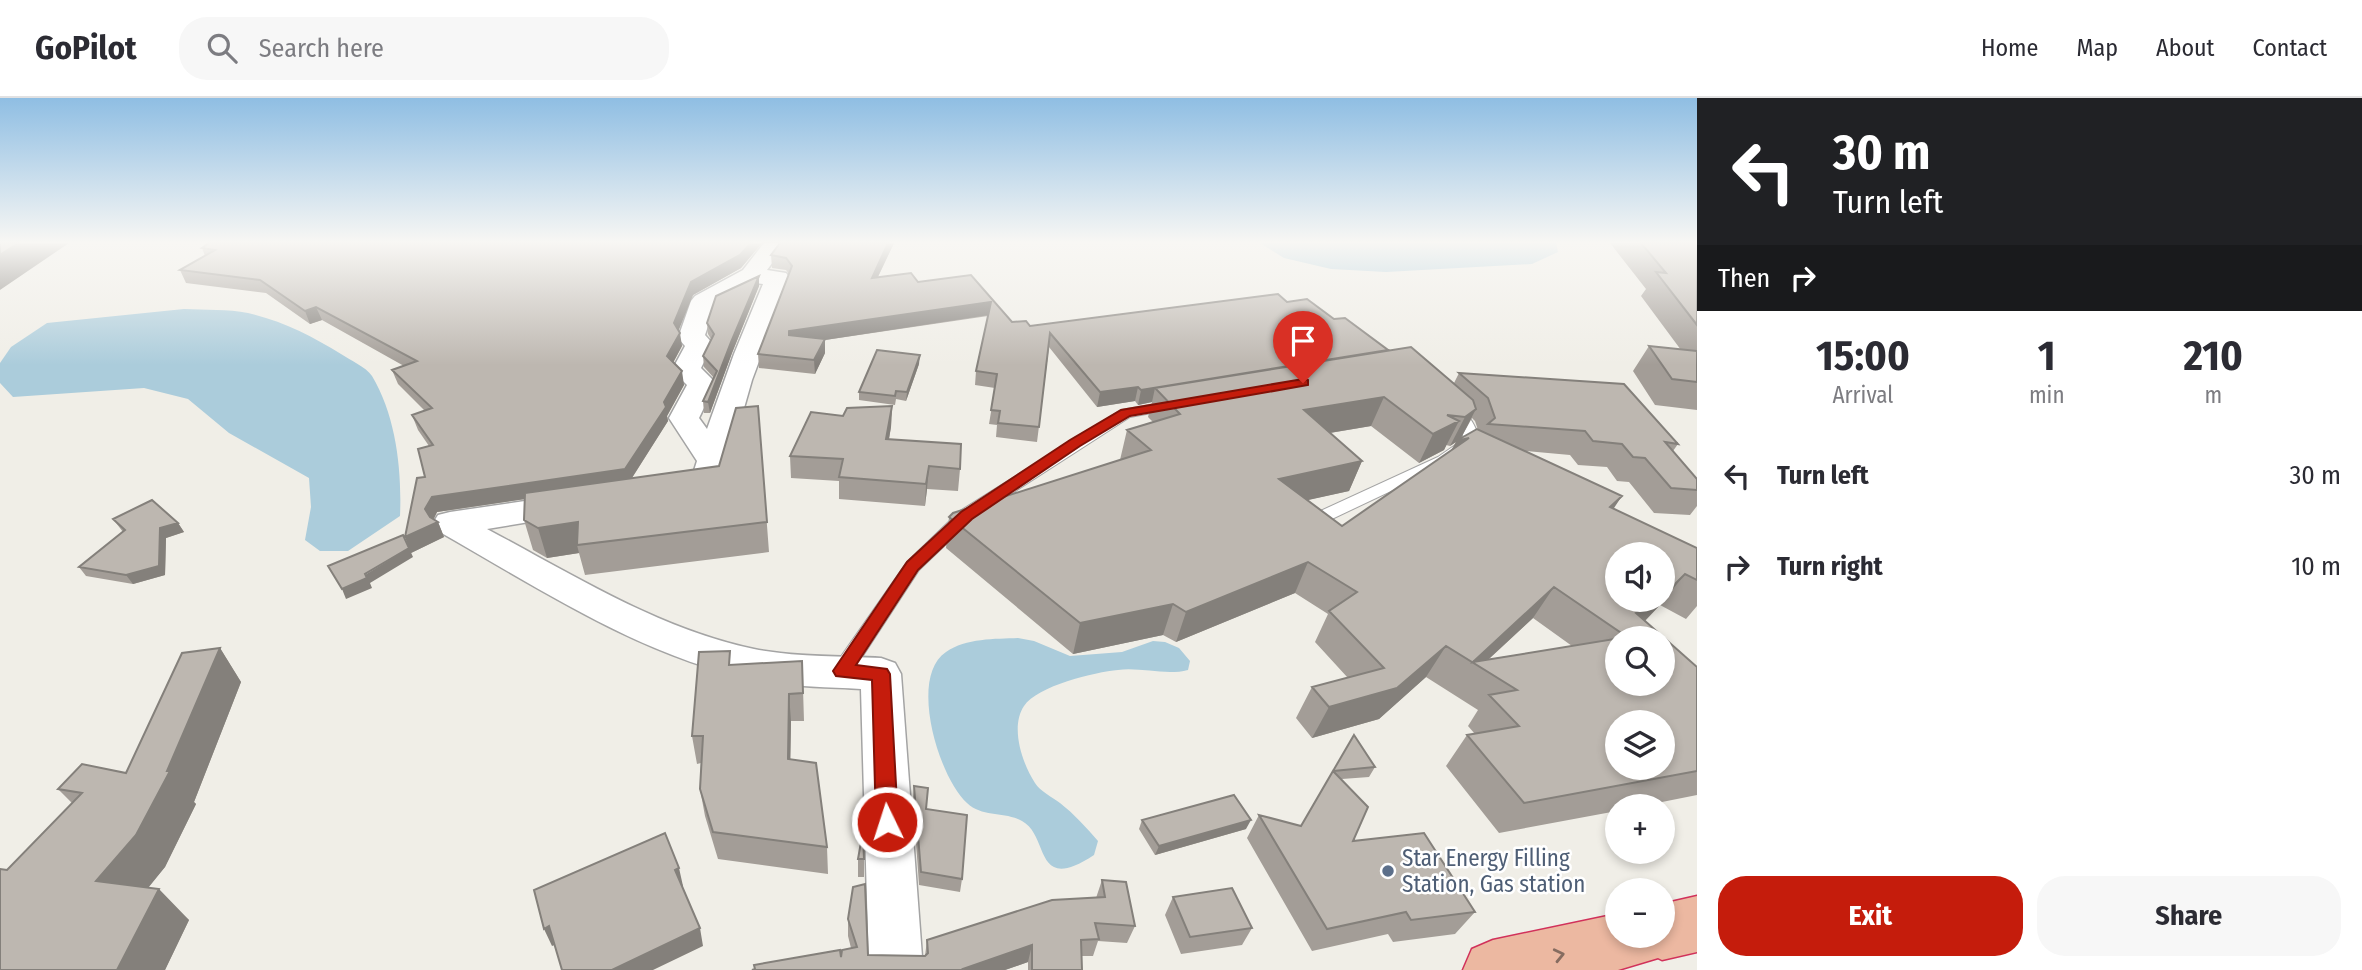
<!DOCTYPE html>
<meta charset="utf-8">
<style>
:root{--surface:#fff;--page:#f7f7f7;--text:#2b2b33;--muted:#7c7c81;--line:#e1e1e2;--accent:#c51c0c}
body{margin:0;font-family:"Fira Sans Condensed",sans-serif;background:var(--page);color:var(--text);height:100vh;display:flex;flex-direction:column;font-size:26px;white-space:nowrap}
*{box-sizing:border-box;margin:0}
p{font-size:23px;color:var(--muted)}
.icon{flex:none;width:38px;height:38px;fill:none;stroke:currentColor;stroke-width:2;stroke-linecap:round;stroke-linejoin:round}
.map{position:relative;flex:1;overflow:hidden}
.side{display:flex;flex-direction:column;background:var(--surface);width:665px}
.side>*{flex:none}
.banner{background:#202124;color:#fff;overflow:hidden}
.buttons{position:absolute;left:1605px;top:444px;display:grid;gap:14px}
.buttons a{display:grid;place-items:center;width:70px;height:70px;border-radius:50%;background:var(--surface);box-shadow:0 4px 10px #0003;font-size:35px}
.pin{position:absolute;display:grid;place-items:center;width:60px;height:60px;color:#fff;margin:-72px -30px;border-radius:50% 50% 50% 0;rotate:-45deg;box-shadow:0 0 7px #0007}
.pin .icon{rotate:45deg}
.me{position:absolute;width:77px;margin:-38px;rotate:356deg;stroke-linejoin:round;filter:drop-shadow(0 0 5px #0008)}
.turn{display:flex;align-items:center;gap:24px;height:147px;padding:0 21px;font-size:32px}
.turn .icon{width:91px;height:91px;stroke-width:2.5}
.turn b{display:block;font-size:49px;line-height:60px}
.then{display:flex;align-items:center;height:66px;padding:0 21px;background:#0003;gap:14px;font-size:26px}
.eta{display:flex;justify-content:space-evenly;align-items:center;height:119px;text-align:center}
.eta b{font-size:42px;font-weight:700;line-height:49px}
.primary-button{display:flex;gap:14px;margin-top:auto;padding:14px 21px}
.primary-button a{flex:1;height:80px;border-radius:28px;background:var(--accent);color:#fff;font-size:28px;font-weight:700;line-height:80px;text-align:center}
.primary-button a+a{background:var(--page);color:var(--text)}
ul{padding:0;list-style:none}
li{display:flex;align-items:center;gap:21px;height:91px;padding:0 21px}
li div{flex:1}
li b{display:block;font-size:26px}
li em{font-style:normal}
header{display:flex;align-items:center;gap:42px;box-sizing:border-box;height:98px;padding:0 35px;background:var(--surface);border-bottom:2px solid var(--line)}
header strong{font-size:33px}
nav{display:flex;gap:38px;margin-inline-start:auto;font-size:24px}
.search{width:490px;height:63px;background:var(--page);display:flex;align-items:center;gap:18px;box-sizing:border-box;padding:0 24px;border-radius:28px;color:var(--muted);font-size:26px}
main{display:flex;flex:1;min-height:0}
.map>svg:first-child{display:block}
</style>
<header>
<strong>GoPilot</strong>
<div class="search"><svg class="icon" aria-label="search" viewBox="0 0 24 24"><circle cx="10" cy="10" r="6"/><path d="M15 15l6 6"/></svg>Search here</div>
<nav><a>Home</a><a>Map</a><a>About</a><a>Contact</a></nav>
</header>
<main>
<div class="map">
<svg width="1697" height="872" viewBox="0 0 1697 872">
<rect width="100%" height="100%" fill="#f0eee7"/>
<path fill="#abccdb" d="M1260,145H1556L1558,154L1532,166L1386,174L1331,171L1284,160Z
M184,211C205,212 228,211 248,215C283,223 312,238 341,256C350,262 366,269 372,278C396,318 402,372 400,418L348,453H320L305,442L311,409L309,380L229,335L188,301L144,290L13,299L0,285V265L11,249L47,225Z
M1018,540L1034,543L1070,558L1122,554L1153,543L1165,544L1179,550L1190,563L1188,572C1166,578 1141,569 1118,572C1095,574 1037,588 1024,608C1010,629 1022,665 1035,685C1040,693 1052,699 1060,705C1074,716 1086,729 1098,743L1094,757C1033,797 1050,738 1022,723C1004,713 983,720 967,705C939,680 908,579 946,554C966,540 995,541 1018,540Z"/>
<g fill="none" stroke-linecap="round" stroke-linejoin="round">
<defs>
<path id="service" d="M1173,303L1180,307L1178,310L1130,319L972,421L919,472L849,579L842,581L835,579L832,573L835,567L907,464L960,413L1121,312Z
M1452,307C1468,312 1476,328 1480,343L1477,346L1450,365L1315,429H1303L1300,425L1303,421L1438,359L1464,341L1461,328L1445,311Z"/>
<path id="minor" d="M764,145H787L767,172L786,175L790,180L752,282L722,387L718,394C701,398 684,403 667,398L662,391L667,384L692,379L697,363L669,320L687,287L672,272L685,248L678,240L691,203L695,198L743,172ZM755,185L763,186L734,256L707,331L699,320L716,285L701,270L713,246L705,237L715,207Z
M572,396L584,399L589,407L584,415L487,431C572,476 658,531 754,551C795,559 839,558 881,560L895,565L901,576L923,872H869L861,591C826,589 790,589 755,582C640,558 539,490 438,433L433,425L438,417L450,414Z"/>
<path id="trunk" d="M1697,798V854L1662,862L1658,860L1618,872H1463L1472,851L1493,842L1617,816V838H1662V806Z"/>
</defs>
<use href="#service" stroke="#a4a4a4" stroke-width="2"/>
<use href="#minor" stroke="#a4a4a4" stroke-width="3"/>
<use href="#trunk" stroke="#d1315a" stroke-width="3"/>
<use href="#service" fill="#fff" fill-rule="evenodd"/>
<use href="#minor" fill="#fff" fill-rule="evenodd"/>
<use href="#trunk" fill="#ecb8a1" fill-rule="evenodd"/>
</g>
<path fill="#a39d97" fill-rule="evenodd" d="M209,145H762L741,170L693,197L678,232L682,248L673,265L684,287L667,318L668,323L632,380L719,368L758,308L769,454L585,477L579,455L547,460L533,452L524,422L525,401L437,414L434,421L438,424L444,439L411,455L405,439L425,379L429,348L418,332L412,317L425,313L398,286L392,272L404,268L322,222L310,226L266,195L186,185L180,172L205,158L202,150Z
M780,145H894L878,179L918,184L1012,224L1030,228L1287,204L1334,221L1388,253L1454,285L1459,275L1678,346L1673,353L1697,381V408L1690,417L1654,415L1629,384L1617,383L1607,369L1578,367L1570,357L1526,353L1614,411L1697,450V508L1686,521L1660,507L1645,523L1697,569V697L1637,709H1617V713L1499,735L1446,668L1467,637L1475,636L1468,628L1478,612L1426,579L1379,621L1312,640L1296,620L1312,589L1348,580L1315,544L1328,516L1295,495L1176,544L1163,537L1073,556L946,450L949,419L1120,362L1127,332L1153,324L1148,319L1152,304L1138,307L1135,303L1097,309L1049,249L1037,344L996,339L997,327L989,326L995,290L975,287L976,273L988,218L825,242V255L815,276L759,270L758,256L789,176L786,172L772,170L771,157ZM1472,320L1475,323L1478,332L1461,340ZM1371,328L1419,365L1444,352L1446,347L1450,348L1456,344L1451,352L1342,428L1307,402L1349,393L1362,363L1330,335ZM1533,520L1572,548L1489,561Z
M1610,145H1697V312L1655,307L1633,273L1649,248L1681,252L1641,198L1646,191Z
M759,178V188L732,255L710,315H704L703,303L714,280L704,269L703,258L711,241L708,236L707,225Z
M919,266L906,303L896,301L895,307L859,302V294Z
M892,308L891,329L889,341L960,371L958,393L927,391L925,408L839,401V383L791,380L790,358L843,318Z
M113,421L178,425L184,434L166,440L165,477L133,486L86,478L79,469L123,434Z
M220,550L241,584L194,704L196,706L165,769L148,789L189,822L165,872H0L7,772L72,705L58,691L126,675Z
M732,567L803,591L804,623H791L790,661L827,749L828,776L718,761L705,718L700,691L701,665L697,666L692,638Z
M1354,637L1375,669L1369,679L1342,681L1353,743L1475,814L1455,836L1393,844L1388,836L1312,853L1247,740L1259,717L1301,728Z
M914,688L962,781L960,794L919,787L913,701Z
M1142,722L1246,731L1155,757L1139,731Z
M858,761H864V779H858Z
M1102,782L1135,828L1127,845L1098,843L1093,858H1081L1082,872H1028V864L1005,872H752L754,871V867L841,859L851,850L848,838V821L868,857L925,858L927,842L1096,800Z
M1173,799L1252,830L1242,847L1181,856L1165,817Z"/>
<path fill="#84807b" d="M18,145H69L0,192V157Z
M751,145H762L741,170L693,197L676,239L674,225L691,184Z
M888,145H894L871,193L872,180Z
M759,178V188L732,255L710,315L708,304L731,244Z
M991,204L989,217L825,242V255L815,276L814,262L789,247V233Z
M316,209L322,222L310,226L305,213Z
M680,235L682,248L669,272L667,258Z
M1388,252L1155,290L1152,304L1138,307L1141,292Z
M920,257L919,266L906,303L907,294Z
M682,273L684,287L667,318L668,323L628,386L437,414L431,426L425,411L432,399L664,304Z
M1138,289L1135,303L1097,309L1100,294Z
M1384,299L1371,328L1293,341L1304,312Z
M892,308L891,329L885,363L886,341Z
M1476,311L1461,340H1469L1441,372L1456,344L1450,348L1465,319Z
M1459,323L1444,352L1419,365L1433,336Z
M1362,363L1349,393L1268,411L1279,381Z
M929,368L927,391L925,408L926,386Z
M1622,398L1602,428L1610,409Z
M438,424L444,439L411,455L405,439Z
M578,424L577,447L579,455L547,460L538,430Z
M178,425L184,434L166,440L165,477L133,486L126,477L160,430Z
M409,450L413,459L370,485L372,490L346,501L342,491Z
M1308,464L1295,495L1176,544L1186,514Z
M1685,476L1660,507L1632,536L1636,515L1660,502H1662V499Z
M1554,489L1533,520L1480,569L1473,564Z
M1173,506L1163,537L1073,556L1080,525Z
M1446,548L1426,579L1379,621L1312,640L1329,609Z
M220,550L241,584L194,704L196,706L165,769L128,815L96,783L167,673Z
M789,596L791,623L790,688L788,661Z
M1251,722L1246,731L1155,757L1159,748Z
M679,770L683,788L679,790L675,772Z
M159,791L189,822L165,872H117Z
M549,828L557,846L552,848L544,831Z
M700,830L703,848L653,872H612Z
M1032,847L1028,864L1005,872H963V871Z"/>
<path fill="#bdb7b0" stroke="#84807b" stroke-width="2" fill-rule="evenodd" d="M0,145H18L0,157Z
M209,145H751L740,157L691,184L674,225L680,235L667,258L682,273L664,304L666,309L625,371L432,399L425,411L430,419L438,424L405,439L417,380L425,379L418,351L433,347L412,317L432,310L392,272L417,263L316,209L305,213L260,182L180,172L215,152L202,150Z
M780,145H888L872,180L911,175L918,184L971,177L1012,224L1026,223L1030,228L1278,196L1287,204L1307,201L1334,221L1345,220L1388,252L1141,292L1138,289L1100,294L1050,235L1039,329L998,325L1000,313L991,312L997,276L976,273L991,204L789,233V237L825,241L814,262L758,256L792,168L786,160L771,157Z
M1641,145H1697V227L1656,174L1666,175Z
M759,178L731,244L708,304L703,303L717,273L703,258L714,236L707,225L716,198Z
M1649,248L1697,253V284L1672,281Z
M1411,249L1473,302L1476,311L1465,319L1447,317L1459,323L1433,336L1384,299L1304,312L1362,363L1279,381L1342,428L1469,340L1456,343L1477,331L1622,398L1610,409L1697,450V482L1685,476L1662,499V457H1617V502H1660L1657,505L1636,515L1697,569V673L1524,705L1467,637L1519,628L1489,597L1517,592L1446,548L1397,590L1329,609L1312,589L1384,570L1329,513L1357,494L1308,464L1186,514L1173,506L1080,525L949,419L953,415L1151,352L1127,332L1180,316L1155,290ZM1554,489L1627,539L1473,564ZM1617,541H1662V586H1617ZM1617,625H1662V670H1617Z
M877,252L920,257L907,294L896,293L895,298L859,294Z
M1459,275L1624,286L1678,346L1665,344L1697,381V392L1671,390L1645,360L1633,359L1622,346L1593,343L1585,333L1488,326L1495,320L1488,300Z
M758,308L767,424L577,447L578,424L538,430L524,422L525,395L719,368L736,310Z
M892,308L886,341L961,346L960,371L929,368L926,386L839,379L843,361L790,358L811,314L843,318L847,310Z
M152,402L178,425L160,430L159,468L126,477L79,469L125,432L113,421Z
M403,437L409,450L365,476L367,480L342,491L328,468Z
M220,550L167,673H170L136,737L96,783L159,791L117,872H0V771L7,772L82,695L58,691L82,666L126,675L182,555Z
M730,553L729,567L802,563L803,595L789,596L788,661L816,665L827,749L713,734L700,691L703,638H692L699,554Z
M1354,637L1375,669L1333,673Z
M1333,673L1368,709L1353,743L1424,735L1475,814L1411,822L1406,814L1327,831L1259,717L1301,728Z
M914,688L928,690L926,711L967,717L962,781L921,774Z
M1234,697L1251,722L1159,748L1142,722Z
M863,733L864,761H858Z
M665,735L679,770L675,772L700,830L612,872H562L549,828L544,831L534,792Z
M1102,782L1126,784L1135,828L1095,825L1099,841L1081,842L1082,872H1032V847L963,871L964,872H752L755,871L754,867L840,852L841,859L842,852L857,849L848,821L853,789L865,786L868,857L925,858L928,855L927,842L1052,802L1105,799Z
M1232,790L1252,830L1190,839L1173,799Z"/>
<defs><path id="oneway-chevron" d="M-2-3.5L2.5 0L-2 3.5" fill="none" stroke-width="1.6" stroke-linecap="round" stroke-linejoin="round" transform="scale(1.75)"/></defs>
<use stroke="#866c60" href="#oneway-chevron" transform="translate(1559 857) rotate(-13)"/>
<linearGradient id="sky" x2="0" y2="1"><stop stop-color="#8fbee3"/><stop offset="0.54" stop-color="#f8f7f4"/><stop offset="1" stop-color="#f8f7f4" stop-opacity="0"/></linearGradient>
<rect width="1697" height="267" fill="url(#sky)"/>
<path fill="#c51c0c" stroke="#801208" stroke-width="2" d="M1303,281L1308,282V287L1130,318L1080,348L972,421L918,472L856,567L887,571L890,576L898,724L895,731L887,734L880,731L876,724L872,582L836,578L833,573L907,464L961,414L1070,342L1121,312Z"/>
<circle fill="#5c6f8a" stroke="#fff" stroke-width="2.5" cx="1388" cy="773" r="7"/>
<g text-anchor="middle" dominant-baseline="central" stroke-width="5" stroke-linejoin="round" paint-order="stroke">
<g font-size="23" fill="#4e5e75" stroke="#fff" text-anchor="start">
<text x="1402" y="760">Star Energy Filling<tspan x="1402" dy="26">Station, Gas station</tspan></text>
</g>
</g>
</svg>
<div class="buttons">
<a><svg class="icon" aria-label="sound" viewBox="0 0 24 24"><path d="M4 9h4l5-4v14l-5-4H4zM17 9q2 3 0 6"/></svg></a>
<a><svg class="icon" aria-label="search" viewBox="0 0 24 24"><circle cx="10" cy="10" r="6"/><path d="M15 15l6 6"/></svg></a>
<a><svg class="icon" aria-label="layers" viewBox="0 0 24 24"><path d="M12 4l9 5-9 5-9-5zM3 14l9 5 9-5"/></svg></a>
<a>+</a>
<a>−</a>
</div>
<div class="pin" style="left:1303px;top:285px;background:#d93025"><svg class="icon" aria-label="arrive" viewBox="0 0 24 24"><path d="M6 21V4h12l-3 4 3 4H6"/></svg></div>
<svg class="me" style="left:887px;top:724px" viewBox="-20 -20 40 40"><circle r="17" fill="#c51c0c" stroke="#fff" stroke-width="3"/><path d="M0-11L8 9 0 5-8 9z" fill="#fff"/></svg>
</div>
<section class="side">
<div class="banner">
<div class="turn"><svg class="icon" aria-label="left" viewBox="0 0 24 24"><path d="M17 20v-9H6M10 6l-5 5 5 5"/></svg><div><b>30 m</b>Turn left</div></div>
<div class="then">Then<svg class="icon" aria-label="right" viewBox="0 0 24 24"><path d="M7 20v-9h11M14 6l5 5-5 5"/></svg></div>
</div>
<div class="eta">
<div><b>15:00</b><p>Arrival</p></div>
<div><b>1</b><p>min</p></div>
<div><b>210</b><p>m</p></div>
</div>
<ul>
<li><svg class="icon" aria-label="left" viewBox="0 0 24 24"><path d="M17 20v-9H6M10 6l-5 5 5 5"/></svg><div><b>Turn left</b></div><em>30 m</em></li>
<li><svg class="icon" aria-label="right" viewBox="0 0 24 24"><path d="M7 20v-9h11M14 6l5 5-5 5"/></svg><div><b>Turn right</b></div><em>10 m</em></li>
</ul>
<div class="primary-button"><a>Exit</a><a>Share</a></div>
</section>
</main>
